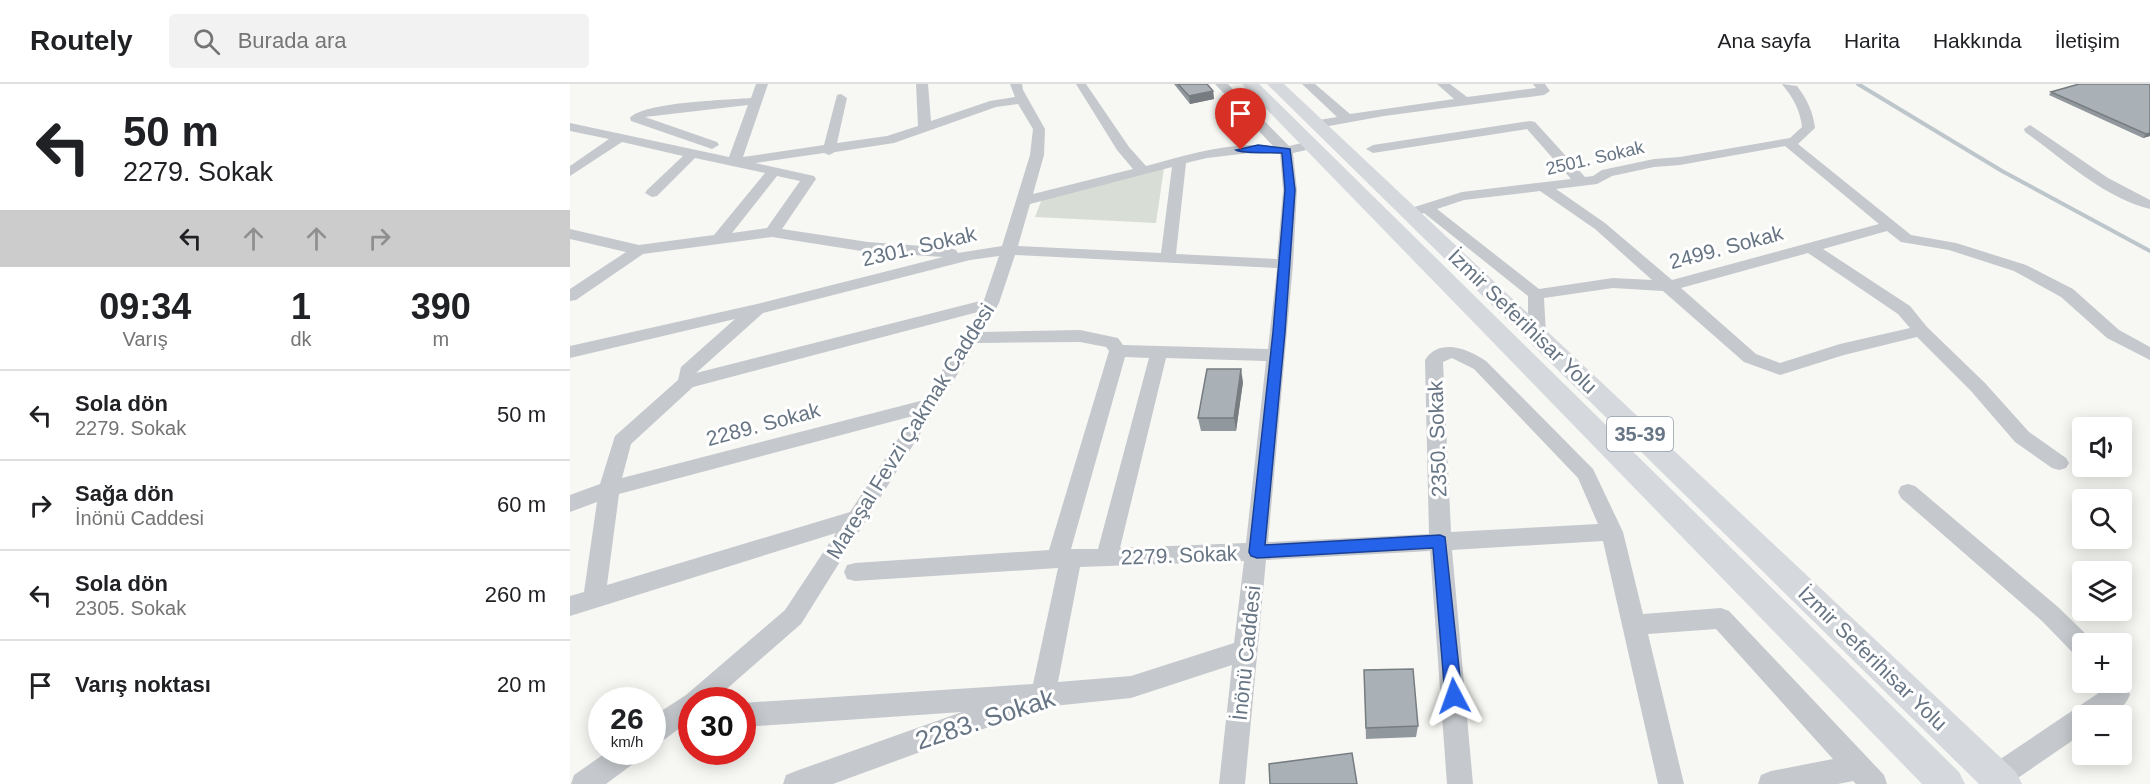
<!DOCTYPE html>
<html lang="tr">
<meta charset="utf-8">
<style>
:root{--surface:#fff;--page:#f2f2f2;--text:#202124;--muted:#757577;--line:#e0e0e0}
body{margin:0;font-family:Arial,sans-serif;background:var(--page);color:var(--text);height:100vh;display:flex;flex-direction:column;font-size:22px;white-space:nowrap}
*{box-sizing:border-box;margin:0}
p{font-size:20px;color:var(--muted)}
.icon{flex:none;width:33px;height:33px;fill:none;stroke:currentColor;stroke-width:2;stroke-linecap:round;stroke-linejoin:round}
.map{position:relative;flex:1;overflow:hidden}
.details{display:flex;flex-direction:column;background:var(--surface);width:570px}
.details>*{flex:none}
.banner{background:#fff;color:var(--text);overflow:hidden}
.controls{position:absolute;left:1502px;top:333px;display:grid;gap:12px}
.controls a{display:grid;place-items:center;width:60px;height:60px;border-radius:6px;background:var(--surface);box-shadow:0 3px 15px #0003;font-size:30px}
.speed{position:absolute;left:18px;top:603px;display:flex;gap:12px;font-size:30px;font-weight:700;text-align:center}
.speed>*{display:grid;place-content:center;width:78px;height:78px;border-radius:50%;background:var(--surface);box-shadow:0 3px 15px #0003;line-height:1}
.speed small{font-size:15px;font-weight:400}
.speed .limit{border:9px solid #d22;background:#fff;color:#111}
.pin{position:absolute;display:grid;place-items:center;width:51px;height:51px;color:#fff;margin:-62px -26px;border-radius:50% 50% 50% 0;rotate:-45deg;box-shadow:0 0 6px #0007}
.pin .icon{rotate:45deg}
.me{position:absolute;width:66px;margin:-33px;rotate:356deg;stroke-linejoin:round;filter:drop-shadow(0 0 4px #0008)}
.turn{display:flex;align-items:center;gap:21px;height:126px;padding:0 24px;font-size:27px}
.turn .icon{width:78px;height:78px;stroke-width:2.5}
.turn b{display:block;font-size:42px;line-height:51px}
.lanes{display:flex;align-items:center;height:57px;padding:0 24px;background:#0003;justify-content:center;gap:30px;direction:ltr}
.lanes .off{opacity:.35}
.eta{display:flex;justify-content:space-evenly;align-items:center;height:102px;text-align:center}
.eta b{font-size:36px;font-weight:800;line-height:42px}
ul{padding:0;list-style:none}
li{display:flex;align-items:center;gap:18px;height:90px;padding:0 24px;border-top:2px solid var(--line)}
li div{flex:1}
li b{display:block;font-size:22px}
li em{font-style:normal}
header{display:flex;align-items:center;gap:36px;box-sizing:border-box;height:84px;padding:0 30px;background:var(--surface);border-bottom:2px solid var(--line)}
header strong{font-size:28px}
nav{display:flex;gap:33px;margin-inline-start:auto;font-size:21px}
.search{width:420px;height:54px;background:var(--page);display:flex;align-items:center;gap:15px;box-sizing:border-box;padding:0 21px;border-radius:6px;color:var(--muted);font-size:22px}
main{display:flex;flex:1;min-height:0}
.map>svg:first-child{display:block}
</style>
<header>
<strong>Routely</strong>
<div class="search"><svg class="icon" aria-label="search" viewBox="0 0 24 24"><circle cx="10" cy="10" r="6"/><path d="M15 15l6 6"/></svg>Burada ara</div>
<nav><a>Ana sayfa</a><a>Harita</a><a>Hakkında</a><a>İletişim</a></nav>
</header>
<main>
<section class="details">
<div class="banner">
<div class="turn"><svg class="icon" aria-label="left" viewBox="0 0 24 24"><path d="M17 20v-9H6M10 6l-5 5 5 5"/></svg><div><b>50 m</b>2279. Sokak</div></div>
<div class="lanes"><svg class="icon" aria-label="left" viewBox="0 0 24 24"><path d="M17 20v-9H6M10 6l-5 5 5 5"/></svg><svg class="icon off" aria-label="ahead" viewBox="0 0 24 24"><path d="M12 20V5M6 11l6-6 6 6"/></svg><svg class="icon off" aria-label="ahead" viewBox="0 0 24 24"><path d="M12 20V5M6 11l6-6 6 6"/></svg><svg class="icon off" aria-label="right" viewBox="0 0 24 24"><path d="M7 20v-9h11M14 6l5 5-5 5"/></svg></div>
</div>
<div class="eta">
<div><b>09:34</b><p>Varış</p></div>
<div><b>1</b><p>dk</p></div>
<div><b>390</b><p>m</p></div>
</div>
<ul>
<li><svg class="icon" aria-label="left" viewBox="0 0 24 24"><path d="M17 20v-9H6M10 6l-5 5 5 5"/></svg><div><b>Sola dön</b><p>2279. Sokak</p></div><em>50 m</em></li>
<li><svg class="icon" aria-label="right" viewBox="0 0 24 24"><path d="M7 20v-9h11M14 6l5 5-5 5"/></svg><div><b>Sağa dön</b><p>İnönü Caddesi</p></div><em>60 m</em></li>
<li><svg class="icon" aria-label="left" viewBox="0 0 24 24"><path d="M17 20v-9H6M10 6l-5 5 5 5"/></svg><div><b>Sola dön</b><p>2305. Sokak</p></div><em>260 m</em></li>
<li><svg class="icon" aria-label="arrive" viewBox="0 0 24 24"><path d="M6 21V4h12l-3 4 3 4H6"/></svg><div><b>Varış noktası</b></div><em>20 m</em></li>
</ul>
</section>
<div class="map">
<svg width="1580" height="700" viewBox="0 0 1580 700">
<rect width="100%" height="100%" fill="#f7f7f4"/>
<path fill="#d8ded5" d="M594,84L586,139L465,133L472,115Z"/>
<g fill="none" stroke-linecap="round" stroke-linejoin="round">
<path stroke="#bdc6cb" stroke-width="4" d="M1288,0L1432,87L1580,167"/>
<path fill="#c5c8cc" fill-rule="evenodd" d="M186,0H198L173,73L254,61L267,11L271,10L277,14L267,59L317,52L348,42L346,0H358L361,37L420,17L445,13L440,0H452L453,6L475,45L474,71L463,110L563,85L547,66L506,0H516L559,63L576,82C617,71 660,57 703,62L645,0H658L719,62L740,57L747,61L745,64L723,69L727,106L723,180L698,458L859,450L855,276C869,253 899,265 916,277L1023,385L1053,448L1073,530L1151,524L1159,527L1314,691L1317,700H1286L1283,697L1268,700H1188L1191,691L1201,687L1263,675L1146,545L1078,550L1114,700H1088L1033,457L882,466L903,700H877L860,467L696,476L675,700H649L662,581L561,614L473,623L263,700H213L216,691L226,687L392,628L172,643V619L463,600L488,484L285,497L277,495L274,488L277,481L285,479L479,466L539,267L536,263L510,258L407,259L231,540L144,616H122V635L91,658L82,661V633L116,611L215,526L266,449L0,532V512L14,508L27,418L0,428V411L30,400L45,352L108,296L111,283L165,235L0,274V262L187,220L373,173L298,168L202,153L73,170L6,216L0,217V205L56,168L0,155V145L69,161L144,151L195,89L125,74L87,112L82,113L75,109L77,106L113,72L52,58L0,92V82L39,55L0,47V39L159,73L178,21L75,33L147,58L149,61L142,65L61,37L60,34C73,18 157,16 181,14ZM448,20L463,45L460,71L432,162L388,169L386,166L380,164L298,158L212,145L246,95L244,92L185,79L254,69L259,71L265,68L324,59L426,23ZM688,68L710,70L713,106L707,175L606,170L616,79L637,74ZM602,83L591,169L448,162L460,120ZM207,92L230,97L197,144L162,149ZM445,171L707,184L698,265L553,261L548,254L510,246L413,248L429,219ZM429,172L414,216L126,289L193,229L400,176ZM408,228L354,316L52,394L61,360L123,303ZM555,273L579,274L528,465H501ZM596,274L696,277L676,459L550,464ZM882,274L904,285L1008,394L1028,440L881,448L873,278ZM343,332L280,428L37,501L49,410ZM674,477L664,559L561,592L488,598L510,483Z
M732,0H745L780,30L884,15L867,0H880L897,13L966,4L963,0H975L980,7L974,11L814,32L748,44L743,43L742,40L743,37L767,33Z
M1212,0L1227,2C1237,15 1243,28 1245,44L1228,60L1341,151L1386,159L1456,181L1503,205L1549,246L1580,263V276L1537,254L1491,213L1444,187L1379,166L1331,158L1317,147L1253,165L1340,222L1357,243L1415,299L1459,348L1496,374L1499,379L1496,384L1489,386L1482,384L1445,358L1401,307L1347,253L1274,271L1210,291L1174,278L1093,207L1043,204L974,214L976,251L973,255H961L958,251V212L854,129L840,133L833,129L835,126L892,108L1001,95L957,45L803,69L796,65L803,61L960,37L965,38L1015,93L1023,92L1032,86L1084,75L1110,73L1220,54L1232,43C1230,25 1223,14 1212,0ZM1215,62L1309,140L1102,196L1035,139L986,105L1027,100L1042,92L1084,83L1110,81ZM970,107L1025,145L1082,196L1043,194L969,205L867,125L894,116ZM1238,169L1328,230L1340,244L1270,260L1210,279L1186,270L1111,204Z
M1460,41L1538,94L1580,116V125C1534,114 1493,75 1455,48L1454,45Z
M1338,400L1345,402L1488,523L1520,554L1523,560H1512V573L1504,570L1472,537L1331,414L1328,408L1331,402Z
M1552,590L1560,611C1550,633 1533,632 1512,632V650L1439,700H1416L1413,693L1417,684L1533,606L1531,598H1551Z
M37,668H71L67,677L36,700H1L4,691Z"/>
<path fill="#d5d8dc" fill-rule="evenodd" d="M672,0H689L1389,688L1395,700H1352Z
M697,0H714L1446,688L1452,700H1409Z"/>
</g>
<path fill="#91989d" d="M604,0H637L643,7L644,15L620,20Z
M1580,0V52L1573,54L1479,11L1481,8Z
M673,298L666,347H631L628,334Z
M794,586L848,642L846,653L796,655Z"/>
<path fill="#767c7f" d="M643,7L644,15L620,20L619,12Z
M1580,49V52L1573,54L1576,50Z
M671,285L673,298L666,347L664,334Z"/>
<path fill="#a9b1b6" stroke="#767c7f" stroke-width="1.5" d="M608,0H637L643,7L619,12Z
M1509,0H1580V49L1576,50L1481,8Z
M637,285H671L664,334H628Z
M843,585L848,642L796,644L794,586Z
M782,669L787,700H700L699,680Z"/>
<path fill="#2563eb" stroke="#184099" stroke-width="1.5" d="M688,61L720,65L725,106L715,248L695,461L870,451L875,453L892,612L890,618L884,620L877,618L875,612L863,464L687,474L681,472L679,468L703,248L715,106L712,69C701,68 673,70 666,66Z"/>
<g text-anchor="middle" dominant-baseline="central" stroke-width="6" stroke-linejoin="round" paint-order="stroke">
<g font-size="18" fill="#677584" stroke="#fff">
<text transform="translate(1025 74) rotate(-13)">2501. Sokak</text>
</g>
<rect fill="#fff" stroke="#959ea9" stroke-width="1.5" x="1037" y="333" width="66" height="34" rx="4.5"/>
<g font-size="20" font-weight="bold" fill="#677584">
<text x="1070" y="350">35-39</text>
</g>
<g font-size="21" fill="#677584" stroke="#fff">
<text transform="translate(349 162) rotate(-13)">2301. Sokak</text>
<text transform="translate(1156 163) rotate(-15)">2499. Sokak</text>
<text transform="translate(953 237) rotate(44)">İzmir Seferihisar Yolu</text>
<text transform="translate(193 340) rotate(-15)">2289. Sokak</text>
<text transform="translate(340 347) rotate(-58)">Mareşal Fevzi Çakmak Caddesi</text>
<text transform="translate(867 355) rotate(-92)">2350. Sokak</text>
<text transform="translate(609 471) rotate(-2)">2279. Sokak</text>
<text transform="translate(676 569) rotate(-84)">İnönü Caddesi</text>
<text transform="translate(1303 574) rotate(44)">İzmir Seferihisar Yolu</text>
</g>
<g font-size="26" fill="#677584" stroke="#fff">
<text transform="translate(415 635) rotate(-18)">2283. Sokak</text>
</g>
</g>
</svg>
<div class="controls">
<a><svg class="icon" aria-label="sound" viewBox="0 0 24 24"><path d="M4 9h4l5-4v14l-5-4H4zM17 9q2 3 0 6"/></svg></a>
<a><svg class="icon" aria-label="search" viewBox="0 0 24 24"><circle cx="10" cy="10" r="6"/><path d="M15 15l6 6"/></svg></a>
<a><svg class="icon" aria-label="layers" viewBox="0 0 24 24"><path d="M12 4l9 5-9 5-9-5zM3 14l9 5 9-5"/></svg></a>
<a>+</a>
<a>−</a>
</div>
<div class="speed"><div>26<small>km/h</small></div><div class="limit">30</div></div>
<div class="pin" style="left:671px;top:66px;background:#d93025"><svg class="icon" aria-label="arrive" viewBox="0 0 24 24"><path d="M6 21V4h12l-3 4 3 4H6"/></svg></div>
<svg class="me" style="left:884px;top:612px" viewBox="-20 -20 40 40"><path d="M0-17L14 15 0 8-14 15z" fill="#2563eb" stroke="#fff" stroke-width="4"/></svg>
</div>
</main>
